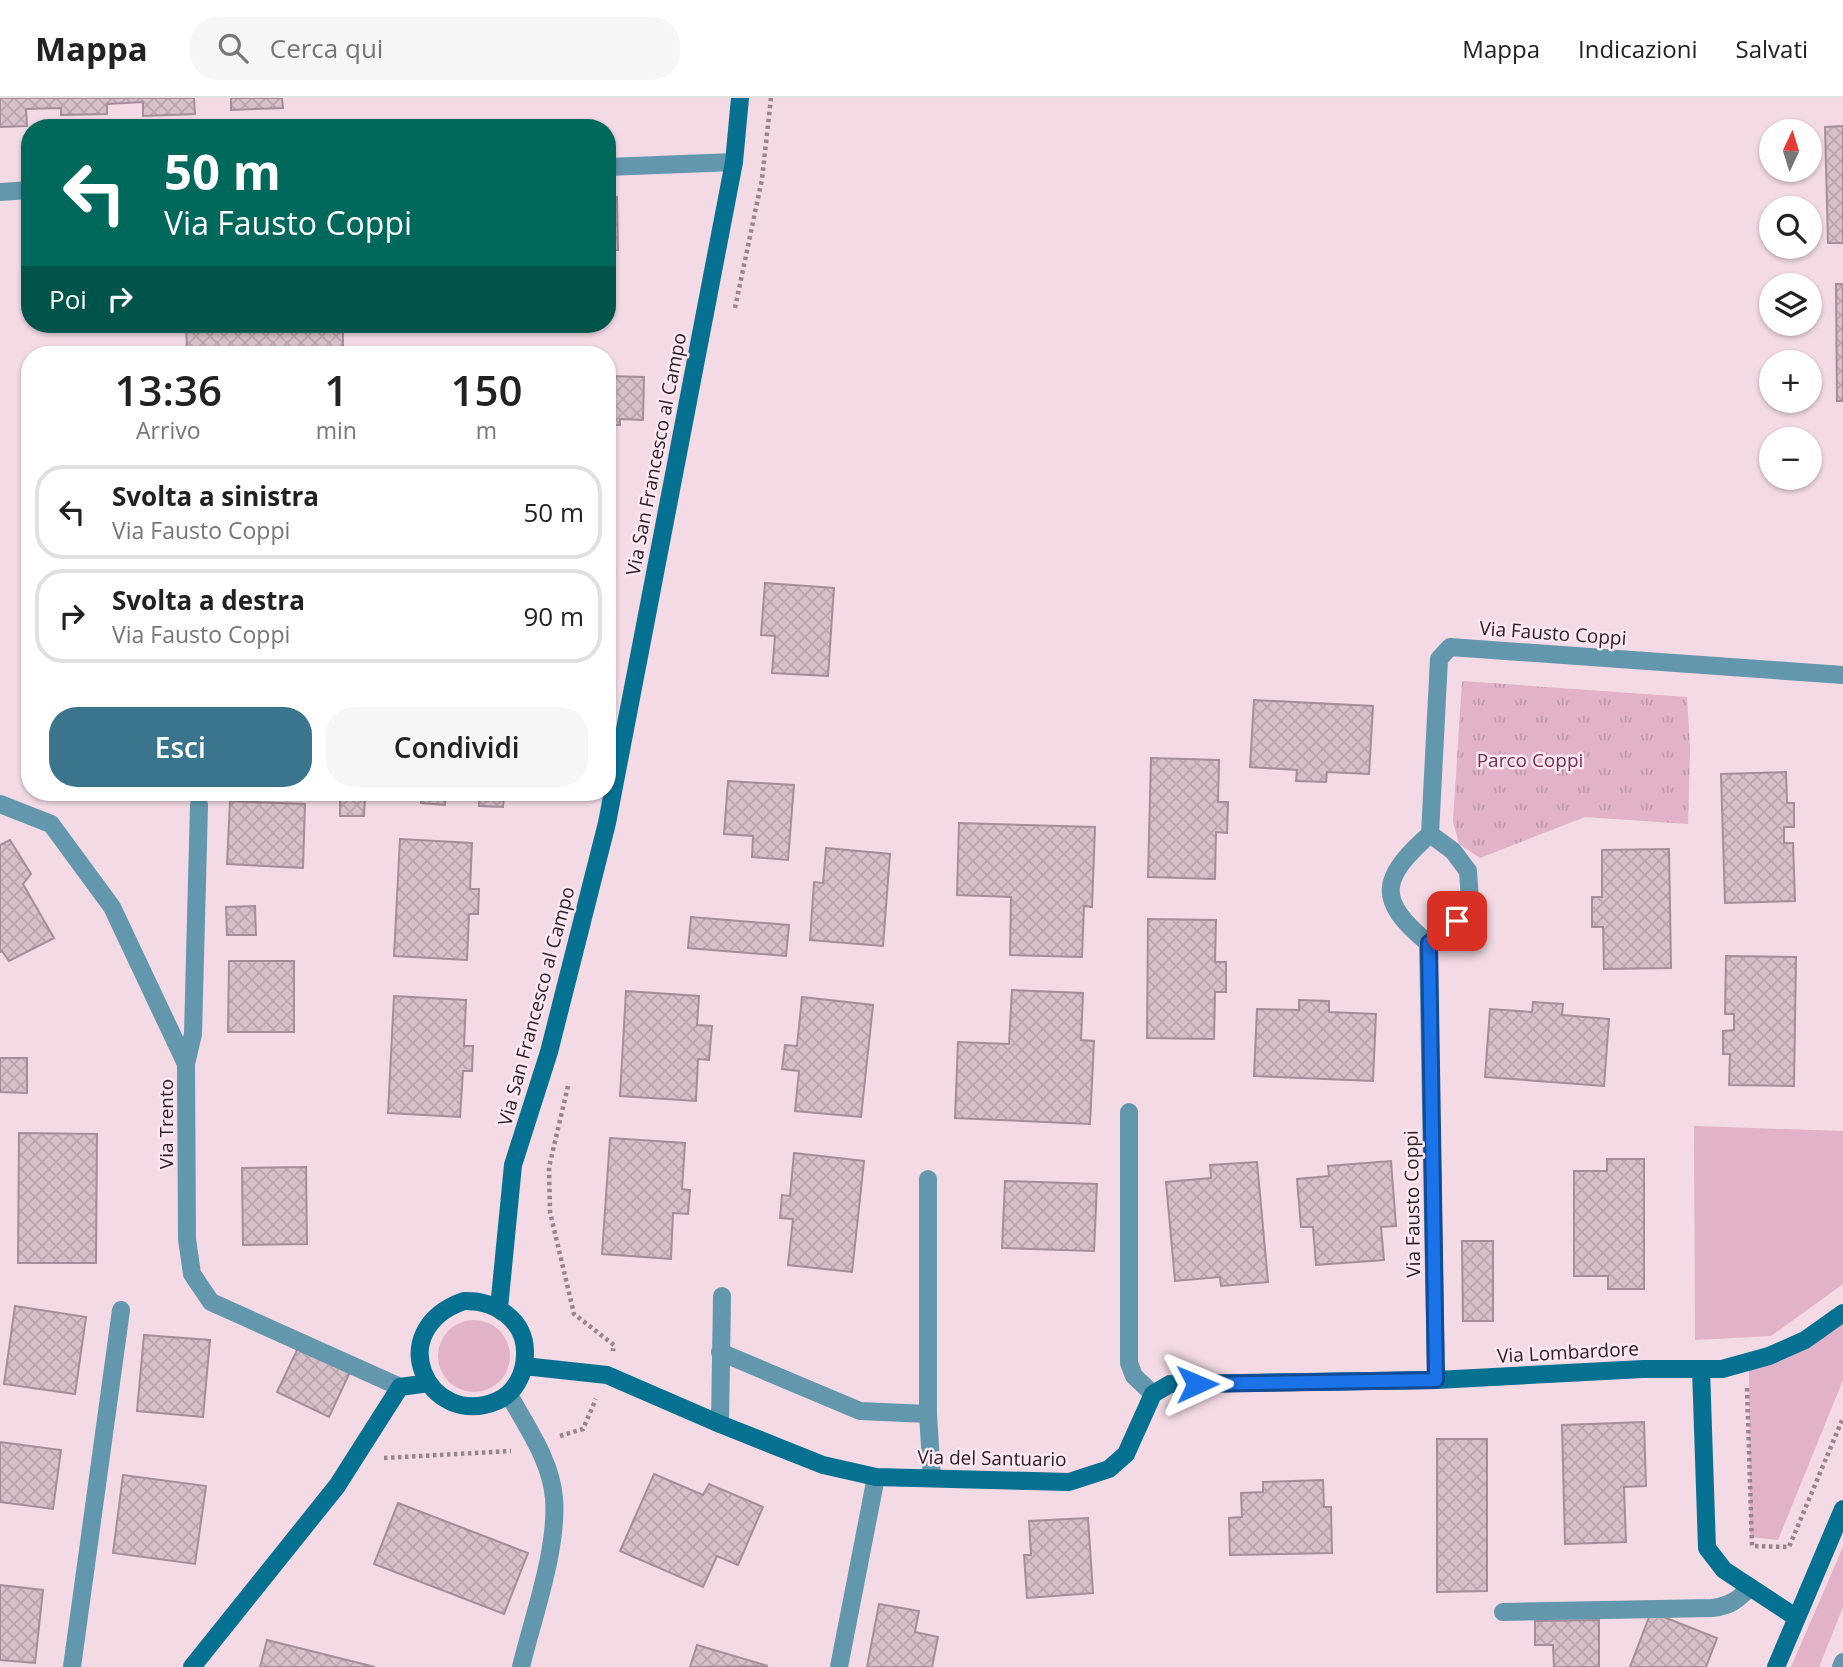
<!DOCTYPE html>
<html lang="it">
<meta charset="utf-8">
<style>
:root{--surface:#fff;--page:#f6f6f6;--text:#222;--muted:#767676;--line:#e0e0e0;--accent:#3a758d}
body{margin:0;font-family:"Open Sans",sans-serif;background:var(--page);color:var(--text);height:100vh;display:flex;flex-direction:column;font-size:26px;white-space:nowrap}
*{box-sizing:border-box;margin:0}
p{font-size:23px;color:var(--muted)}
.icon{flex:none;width:38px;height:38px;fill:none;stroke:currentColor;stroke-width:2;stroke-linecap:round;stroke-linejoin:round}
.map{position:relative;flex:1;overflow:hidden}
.panel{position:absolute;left:21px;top:248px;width:595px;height:455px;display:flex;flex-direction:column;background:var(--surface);border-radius:28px;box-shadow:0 2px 5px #0004}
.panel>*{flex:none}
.banner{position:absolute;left:21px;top:21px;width:595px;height:214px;border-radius:28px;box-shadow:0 2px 5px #0004;background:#00695c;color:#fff;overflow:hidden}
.needle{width:46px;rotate:4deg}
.tools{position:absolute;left:1759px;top:21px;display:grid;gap:14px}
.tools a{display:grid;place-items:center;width:63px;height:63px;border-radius:50%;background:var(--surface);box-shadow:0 2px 5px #0004;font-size:35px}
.pin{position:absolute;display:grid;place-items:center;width:60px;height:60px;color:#fff;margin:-30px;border-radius:14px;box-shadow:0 4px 10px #0006}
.me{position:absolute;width:77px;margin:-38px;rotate:89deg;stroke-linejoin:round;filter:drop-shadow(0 0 5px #0008)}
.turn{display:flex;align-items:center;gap:24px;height:147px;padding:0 28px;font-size:32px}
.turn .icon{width:91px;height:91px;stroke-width:2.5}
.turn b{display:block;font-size:49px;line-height:60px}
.then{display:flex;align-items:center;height:66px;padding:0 28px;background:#0003;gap:14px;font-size:26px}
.eta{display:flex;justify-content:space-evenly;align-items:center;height:119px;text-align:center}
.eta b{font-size:42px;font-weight:600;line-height:49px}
.cta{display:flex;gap:14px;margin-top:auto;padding:14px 28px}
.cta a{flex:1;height:80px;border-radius:28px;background:var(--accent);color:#fff;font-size:28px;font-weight:600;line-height:80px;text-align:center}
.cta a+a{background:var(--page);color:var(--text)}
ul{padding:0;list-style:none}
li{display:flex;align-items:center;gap:21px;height:94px;margin:0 14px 10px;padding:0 14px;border:4px solid var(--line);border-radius:28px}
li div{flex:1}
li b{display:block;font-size:26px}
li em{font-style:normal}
header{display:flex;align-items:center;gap:42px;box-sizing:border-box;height:98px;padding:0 35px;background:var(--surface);border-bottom:2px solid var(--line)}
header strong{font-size:33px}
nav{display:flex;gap:38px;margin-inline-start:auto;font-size:24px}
.search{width:490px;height:63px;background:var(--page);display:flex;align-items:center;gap:18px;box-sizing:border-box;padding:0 24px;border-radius:28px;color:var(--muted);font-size:26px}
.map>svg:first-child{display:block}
</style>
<header>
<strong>Mappa</strong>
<div class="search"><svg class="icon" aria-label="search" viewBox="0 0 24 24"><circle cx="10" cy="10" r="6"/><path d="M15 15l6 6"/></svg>Cerca qui</div>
<nav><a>Mappa</a><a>Indicazioni</a><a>Salvati</a></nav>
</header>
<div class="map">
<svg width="1843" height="1569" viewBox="0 0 1843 1569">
<defs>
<pattern id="park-tufts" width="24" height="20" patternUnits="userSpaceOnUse" patternTransform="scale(1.75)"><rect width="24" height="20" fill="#e2b2c8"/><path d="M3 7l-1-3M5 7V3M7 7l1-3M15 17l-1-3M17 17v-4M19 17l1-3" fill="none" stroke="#c299ac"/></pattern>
<pattern id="building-cross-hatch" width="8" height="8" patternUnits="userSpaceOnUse" patternTransform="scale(1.75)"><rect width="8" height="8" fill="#d8c0ca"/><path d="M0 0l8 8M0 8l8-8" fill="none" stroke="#baa5ad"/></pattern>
</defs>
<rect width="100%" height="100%" fill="#f3dae5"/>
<path fill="#e2b2c8" d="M1694,1028L1843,1033V1186L1771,1238L1695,1242Z
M438 1258a36 36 0 1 1 72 0a36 36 0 1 1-72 0Z
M1843,1223V1282L1778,1442L1750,1439L1749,1273L1807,1251Z
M1843,1449V1509L1819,1569H1791Z"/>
<path fill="url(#park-tufts)" d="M1462,583L1687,599L1690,650L1688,726L1585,719L1480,760L1459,746L1453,723Z"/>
<path fill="url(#building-cross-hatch)" stroke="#a58e99" stroke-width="2" d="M0,0H194L195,16L143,18V4L107,6V16L61,17V10L26,11L27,28L0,29Z
M231,0H282L283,10L231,12Z
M1843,28V145H1828L1825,29Z
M607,99H617L618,152H607Z
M1836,186H1843V303H1837Z
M186,226H343V257H175H187Z
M607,278L644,279L643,322L620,321V327H607Z
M765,485L834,490L828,578L772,575L775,538L761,537Z
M1254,602L1373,608L1369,676L1327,674L1326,684L1296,683L1297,672L1250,669Z
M1151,660L1219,662L1218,704H1228L1227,735L1216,734L1215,781L1148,779Z
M1786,674L1787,705H1794V729H1784V745H1793L1795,803L1725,805L1721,676Z
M728,683L794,687L788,762L752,759L753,738L724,736Z
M422,695H446L445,707L421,705Z
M480,695H547L546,701L504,698L503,709L479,708Z
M340,697H365L364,718H340Z
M230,703L305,706L303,770L227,766Z
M959,725L1095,729L1092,809L1084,808L1082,859L1010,857L1011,799L957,797Z
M400,741L472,745L470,791H479L478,816H469L467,862L394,858Z
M10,742L31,776L23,786L54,840L9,863L2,853L0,854V747Z
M826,750L890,756L883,848L810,842L814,784L823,785Z
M1669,751L1671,870L1604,871L1603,829H1592V799H1602V752Z
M255,808L256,837H227L226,809Z
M691,819L789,827L786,858L688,850Z
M1148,821L1216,822L1215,864H1226V894H1215L1214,941L1147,940Z
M1726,858L1796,859L1794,988L1729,987L1730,956H1723V933L1734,932V916H1725Z
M229,863H294V934H228Z
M1012,892L1083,895L1081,942L1094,943L1090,1026L955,1020L958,944L1009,946Z
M626,893L699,898L697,927L712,928L709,962L698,961L696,1003L620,998Z
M394,898L466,902L464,948H473L472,973H463L460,1019L388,1015Z
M802,899L873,907L861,1019L795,1013L799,973L782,971L785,947L797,948Z
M1299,902L1329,903V914L1376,916L1373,983L1254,978L1257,911L1299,912Z
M1533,904L1563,906L1562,917L1609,921L1604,988L1485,979L1490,911L1532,914Z
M0,960H27V995L0,994Z
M19,1035L97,1036L96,1165H18Z
M610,1040L685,1045L682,1091L690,1092L688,1116L673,1115L671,1161L602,1156Z
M794,1055L864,1063L852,1174L788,1167L793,1121L780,1120L782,1097L790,1098Z
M1607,1061H1644V1191H1608V1178H1574V1073H1607Z
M1391,1063L1396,1128L1381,1129L1384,1162L1316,1167L1313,1129H1301L1297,1081L1329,1078L1328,1068Z
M1257,1064L1268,1184L1221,1188L1220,1179L1175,1183L1166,1084L1211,1080L1210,1067Z
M306,1069L307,1146L243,1147L242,1070Z
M1005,1083L1097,1086L1094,1153L1002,1150Z
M1462,1143H1493V1223H1463Z
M15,1208L86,1219L75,1296L4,1286Z
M144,1237L210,1242L203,1319L137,1313Z
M298,1250L350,1274L329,1319L277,1294Z
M1644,1324L1646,1388L1624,1389L1626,1444L1565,1446L1562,1327Z
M1437,1341H1487V1493L1437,1494Z
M0,1344L61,1352L53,1411L0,1404Z
M654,1376L703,1397L709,1386L763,1409L738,1467L717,1458L703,1489L620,1453Z
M123,1377L206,1388L195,1466L113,1455Z
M1323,1382L1324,1409H1331L1332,1455L1230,1457L1229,1420L1242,1419L1241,1395L1263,1394V1384Z
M398,1405L528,1455L504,1516L374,1466Z
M1088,1420L1093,1495L1027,1500L1024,1457H1031L1029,1423Z
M0,1487L43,1492L35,1565L0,1562Z
M879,1506L919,1513L915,1534L938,1539L932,1569H867Z
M1651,1514L1717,1540L1706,1569H1630Z
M1599,1522V1569H1554L1553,1547H1535V1523Z
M267,1542L375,1569H260Z
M697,1547L768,1568L690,1569Z"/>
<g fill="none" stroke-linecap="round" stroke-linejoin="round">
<path stroke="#98868e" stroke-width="4.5" stroke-dasharray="3.5 3.5" stroke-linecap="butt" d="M735,210L762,81L771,0
M568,988L549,1069L550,1114L574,1216L614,1247L613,1253
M1747,1290L1752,1448L1789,1449L1843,1320
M560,1338L583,1331L596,1301
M384,1360L511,1353"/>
<path stroke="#6397ad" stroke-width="18" d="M928,1081V1316L932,1380
M720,1254L860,1313L928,1316
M720,1326L722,1198"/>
<path stroke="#6397ad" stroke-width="18" d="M607,69L734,64
M0,94L30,92
M0,706L51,726L112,809L186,966L187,1141L192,1176L211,1204L400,1289
M1428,845C1375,801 1381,780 1430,736L1439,561L1450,549L1843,577
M1428,845L1436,1282
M1428,845L1457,823L1470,802L1468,773L1453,753L1430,736
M186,966L193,936L199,707
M1129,1014V1265L1134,1278L1153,1296
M509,1297C527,1329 551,1363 554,1400C558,1451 533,1519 521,1569
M1503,1514L1712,1510C1730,1508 1738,1502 1750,1489
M72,1569L121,1212
M839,1569L876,1379
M1841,1569L1843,1564"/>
<path stroke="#077192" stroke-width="18" d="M464,1203C495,1202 526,1222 525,1256C525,1276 515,1295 497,1303C428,1332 381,1232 464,1203Z
M499,1210L513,1067L549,954L607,725L734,64L740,0
M524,1268L607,1277L720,1326L823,1367L876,1379L1069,1384L1109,1371L1126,1356L1153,1296L1170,1286L1436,1282L1643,1271H1722L1769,1258L1805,1242L1843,1215
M1701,1271L1707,1450L1724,1472L1797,1520
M192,1569L337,1388L400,1289L429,1285
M1776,1569L1843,1411"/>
</g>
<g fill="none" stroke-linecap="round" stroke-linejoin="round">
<defs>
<path id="route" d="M1197,1286L1436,1282L1429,845L1457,823"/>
</defs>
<use href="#route" stroke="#114b97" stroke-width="18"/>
<use href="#route" stroke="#1a73e8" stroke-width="12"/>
</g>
<g text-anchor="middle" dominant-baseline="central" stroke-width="5" stroke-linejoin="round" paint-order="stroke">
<g font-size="19" fill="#2a2125" stroke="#fde8f1">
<text transform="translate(656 356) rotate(-79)">Via San Francesco al Campo</text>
<text transform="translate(1553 535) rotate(4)">Via Fausto Coppi</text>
<text transform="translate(536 908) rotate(-75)">Via San Francesco al Campo</text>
<text transform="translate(166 1026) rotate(-90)">Via Trento</text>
<text transform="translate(1412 1106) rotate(-91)">Via Fausto Coppi</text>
<text transform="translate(1568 1254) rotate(-3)">Via Lombardore</text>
<text transform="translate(992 1360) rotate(1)">Via del Santuario</text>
</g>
<g font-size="19" fill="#772e56" stroke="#fde8f1">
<text x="1530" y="662">Parco Coppi</text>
</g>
</g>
</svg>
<div class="tools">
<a><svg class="needle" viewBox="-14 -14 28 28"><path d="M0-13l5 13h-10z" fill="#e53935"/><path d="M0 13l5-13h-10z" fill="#767676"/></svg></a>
<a><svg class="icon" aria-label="search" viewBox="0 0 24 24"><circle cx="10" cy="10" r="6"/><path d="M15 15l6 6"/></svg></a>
<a><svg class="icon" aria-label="layers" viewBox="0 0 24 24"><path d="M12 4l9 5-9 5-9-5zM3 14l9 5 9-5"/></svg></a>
<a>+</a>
<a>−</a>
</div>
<div class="pin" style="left:1457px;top:823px;background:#d93025"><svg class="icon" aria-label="arrive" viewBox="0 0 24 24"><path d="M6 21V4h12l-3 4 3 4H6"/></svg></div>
<svg class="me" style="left:1197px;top:1286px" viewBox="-20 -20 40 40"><path d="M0-17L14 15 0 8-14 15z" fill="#1a73e8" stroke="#fff" stroke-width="4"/></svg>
<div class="banner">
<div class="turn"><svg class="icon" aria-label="left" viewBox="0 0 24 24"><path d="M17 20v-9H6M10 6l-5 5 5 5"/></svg><div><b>50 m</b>Via Fausto Coppi</div></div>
<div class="then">Poi<svg class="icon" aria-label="right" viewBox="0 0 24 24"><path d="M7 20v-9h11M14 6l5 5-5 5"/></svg></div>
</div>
<section class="panel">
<div class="eta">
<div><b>13:36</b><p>Arrivo</p></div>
<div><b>1</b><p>min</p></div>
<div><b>150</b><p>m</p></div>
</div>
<ul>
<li><svg class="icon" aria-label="left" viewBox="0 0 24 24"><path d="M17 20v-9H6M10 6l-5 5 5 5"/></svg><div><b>Svolta a sinistra</b><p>Via Fausto Coppi</p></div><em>50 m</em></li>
<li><svg class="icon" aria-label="right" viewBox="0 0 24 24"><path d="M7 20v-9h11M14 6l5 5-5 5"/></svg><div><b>Svolta a destra</b><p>Via Fausto Coppi</p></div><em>90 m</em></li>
</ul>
<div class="cta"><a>Esci</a><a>Condividi</a></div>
</section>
</div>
